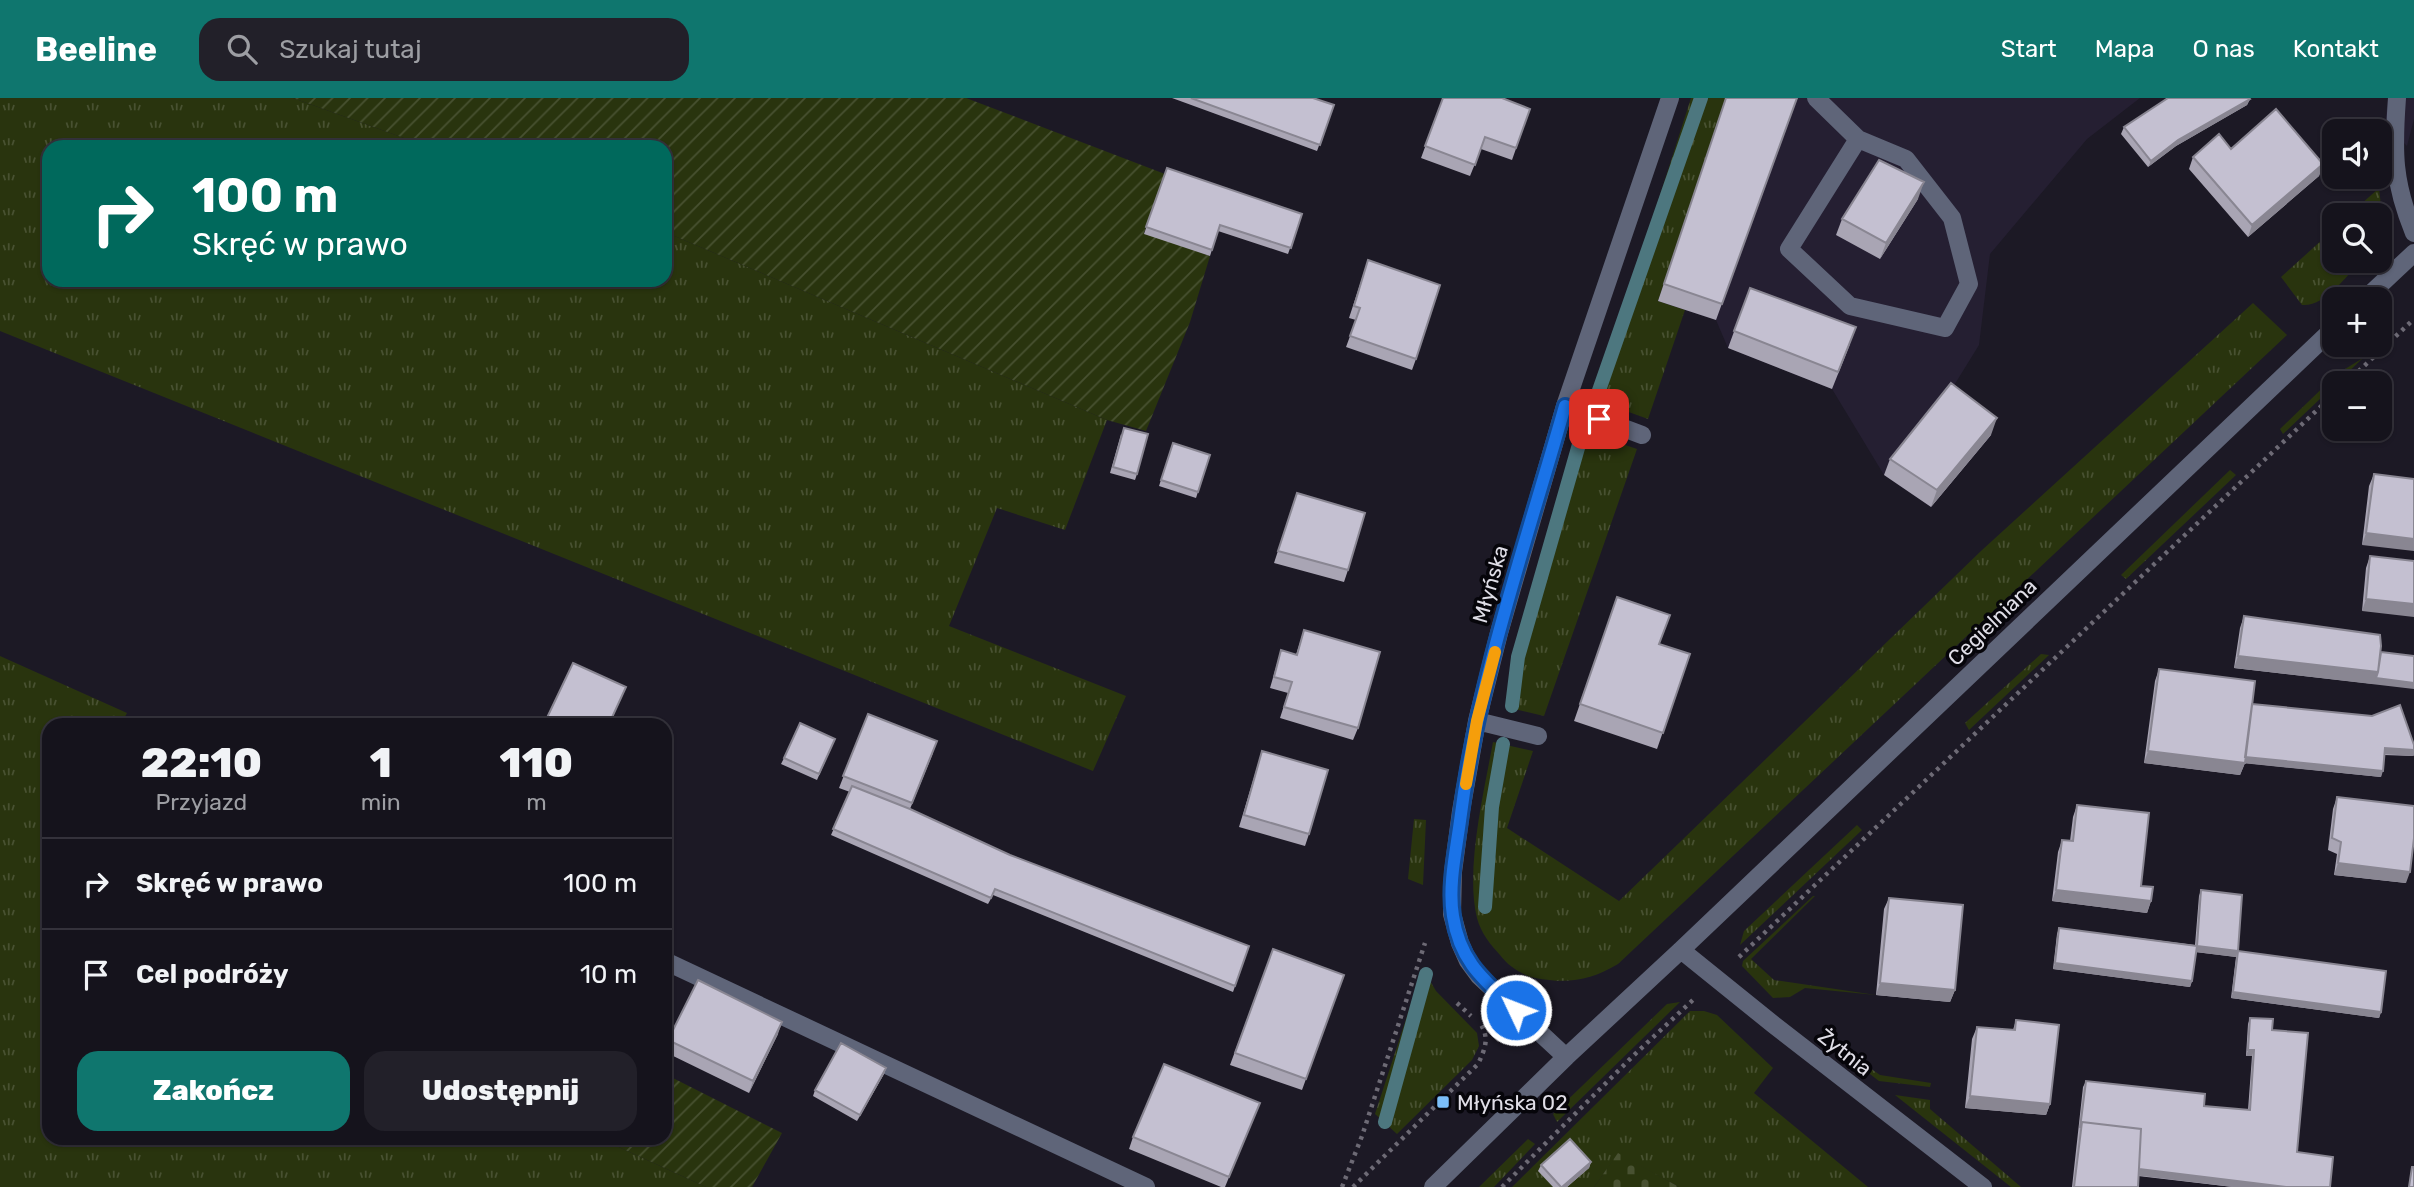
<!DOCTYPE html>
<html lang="pl">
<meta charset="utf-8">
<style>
:root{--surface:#15131c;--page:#222029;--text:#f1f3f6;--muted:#9d9ea3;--line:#34323b;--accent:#0f766e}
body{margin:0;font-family:Rubik,sans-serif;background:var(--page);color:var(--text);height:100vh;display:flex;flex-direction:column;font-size:26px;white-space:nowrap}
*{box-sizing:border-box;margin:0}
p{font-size:23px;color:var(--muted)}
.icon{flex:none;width:38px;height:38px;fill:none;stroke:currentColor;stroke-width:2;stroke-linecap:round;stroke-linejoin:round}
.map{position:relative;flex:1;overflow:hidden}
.panel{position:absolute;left:42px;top:620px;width:630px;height:427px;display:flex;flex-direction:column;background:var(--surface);border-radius:21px;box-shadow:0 2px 5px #0004,0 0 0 2px var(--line)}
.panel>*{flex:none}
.banner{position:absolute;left:42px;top:42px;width:630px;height:147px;border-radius:21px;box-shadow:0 2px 5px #0004,0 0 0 2px var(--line);background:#00695c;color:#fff;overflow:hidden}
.buttons{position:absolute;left:2322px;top:21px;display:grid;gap:14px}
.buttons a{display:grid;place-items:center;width:70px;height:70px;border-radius:14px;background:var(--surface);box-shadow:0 2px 5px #0004,0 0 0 2px var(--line);font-size:35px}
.pin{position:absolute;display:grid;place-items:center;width:60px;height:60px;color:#fff;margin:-30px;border-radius:14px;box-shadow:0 4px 10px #0006}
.me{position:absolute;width:77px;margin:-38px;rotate:313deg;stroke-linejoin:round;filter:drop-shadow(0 0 5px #0008)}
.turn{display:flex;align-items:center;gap:24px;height:147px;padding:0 35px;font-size:32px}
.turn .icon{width:91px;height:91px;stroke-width:2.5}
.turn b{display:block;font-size:49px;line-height:60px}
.eta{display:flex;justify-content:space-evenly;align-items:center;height:119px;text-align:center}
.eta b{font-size:42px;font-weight:800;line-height:49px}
.button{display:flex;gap:14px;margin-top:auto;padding:14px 35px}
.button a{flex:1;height:80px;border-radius:21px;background:var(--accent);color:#fff;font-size:28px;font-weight:800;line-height:80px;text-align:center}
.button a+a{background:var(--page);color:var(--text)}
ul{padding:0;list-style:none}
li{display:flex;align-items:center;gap:21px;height:91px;padding:0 35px;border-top:2px solid var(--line)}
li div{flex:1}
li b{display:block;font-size:26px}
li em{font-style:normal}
header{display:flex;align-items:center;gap:42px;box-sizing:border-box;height:98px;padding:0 35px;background:var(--accent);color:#fff}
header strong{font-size:33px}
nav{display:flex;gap:38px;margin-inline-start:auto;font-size:24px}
.search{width:490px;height:63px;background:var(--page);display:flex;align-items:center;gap:18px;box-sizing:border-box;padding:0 24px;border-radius:21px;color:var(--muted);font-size:26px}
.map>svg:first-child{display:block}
</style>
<header>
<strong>Beeline</strong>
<div class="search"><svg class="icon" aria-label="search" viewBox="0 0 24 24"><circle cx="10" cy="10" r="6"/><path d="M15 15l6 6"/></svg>Szukaj tutaj</div>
<nav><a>Start</a><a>Mapa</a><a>O nas</a><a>Kontakt</a></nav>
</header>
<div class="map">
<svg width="2414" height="1089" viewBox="0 0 2414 1089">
<defs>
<pattern id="grass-tufts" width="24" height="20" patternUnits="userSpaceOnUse" patternTransform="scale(1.75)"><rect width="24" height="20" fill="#29340e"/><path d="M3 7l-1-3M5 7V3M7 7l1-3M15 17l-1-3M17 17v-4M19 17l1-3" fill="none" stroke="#485131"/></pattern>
<pattern id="cemetery-stones" width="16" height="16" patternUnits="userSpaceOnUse" patternTransform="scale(1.75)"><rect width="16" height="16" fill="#29340e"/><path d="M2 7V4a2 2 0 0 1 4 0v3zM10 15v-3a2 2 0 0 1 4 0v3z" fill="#485131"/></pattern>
<pattern id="garden-furrows" width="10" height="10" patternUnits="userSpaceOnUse" patternTransform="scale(1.75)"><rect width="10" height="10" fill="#29340e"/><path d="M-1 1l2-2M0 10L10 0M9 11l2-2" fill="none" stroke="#485131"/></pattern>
</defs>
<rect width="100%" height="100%" fill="#1c1925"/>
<path fill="#251f32" d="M1726,0H2140L2087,41L1990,156L1979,247L1945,302L1991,337L1931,409L1884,377L1832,291L1728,250L1716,222L1658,203Z
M2388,0H2414V21L2407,48L2385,26Z"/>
<path fill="url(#grass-tufts)" d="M0,0H293L429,49H49V182H665V134L1107,322L1065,432L997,410L949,528L1126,598L1093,673L0,233Z
M1691,0H1727L1658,203L1685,212L1648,321L1590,300L1653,119Z
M2379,90L2382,117L2380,134V117H2349Z
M2334,131V163H2361C2346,178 2325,209 2302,207L2281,179Z
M2253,205L2287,237L1618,866C1590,883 1567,886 1535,880C1522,877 1508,868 1500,857C1490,846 1481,835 1477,820C1465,771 1484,694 1493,644L1533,653L1507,730L1619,803L1981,453Z
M2363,260L2283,336L2280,331L2337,276Z
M1578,331L1637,351L1544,618L1506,609L1512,566Z
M2230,372L2236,377L2126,481L2121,477Z
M2041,556L2049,557L1969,632L1965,625Z
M0,558L127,615L121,626H49V1040H599L706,1089H0Z
M1414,721L1426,722L1423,787L1408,781Z
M1857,727L1862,732L1740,847L1744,833Z
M1813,798H1815L1751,861L1774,882L1876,897L1805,890L1790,899L1773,900L1742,868L1743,863Z
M1421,875L1426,876L1436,893L1477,935L1479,948L1472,962L1397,1036L1375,1016Z
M1680,904L1557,1024L1553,1016L1667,906Z
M1690,913H1704L1717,917L1773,970L1754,995L1868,1089H1679L1618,1056L1594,1089H1512Z
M1841,950L1880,977L1931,985L1930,989L1879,983L1840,953Z
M1895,997L1930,1002V1011L2021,1089H2011Z
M1528,1041L1535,1046L1494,1089H1479Z"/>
<path fill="url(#cemetery-stones)" d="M1618,1055L1679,1089H1594Z"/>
<path fill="url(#garden-furrows)" d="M293,0H966L1165,76L1144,135L1210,158L1190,224L1146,333L1107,322L665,134V49H429Z
M665,976L782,1035L752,1089H706L599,1040H665Z"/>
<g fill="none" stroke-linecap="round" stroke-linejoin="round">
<path stroke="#4d777f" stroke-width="14" d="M1596,301L1701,0
M1512,608L1518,559L1582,336
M1485,809L1492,709L1503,646
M1385,1024L1426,876"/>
<path stroke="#6d6a75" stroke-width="4.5" stroke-dasharray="3.5 5" stroke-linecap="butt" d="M2346,285L2414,221
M1739,859L2334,296
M1457,905L1471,918
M1342,1089L1362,1038L1425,845
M1353,1089L1478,966C1485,951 1490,940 1480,925
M1502,1089L1633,958L1694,901"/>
<path stroke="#5f6579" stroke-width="18" d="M1816,0L1858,41L1906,61L1952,120L1969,186L1945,230L1850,208L1789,151L1858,41
M2397,0C2393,54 2393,84 2414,135
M2365,201L2414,155
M1565,308L1642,337
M1477,623L1538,638
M1681,852L1774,927L1983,1089
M665,863L1146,1089
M1566,959L1479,878L1468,863L1460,845L1452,816L1453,774L1461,713L1477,623L1499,535L1565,308L1670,0
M1433,1089L1566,959L1681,852L2334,230"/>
</g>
<path fill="#a9a5b4" d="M1172,0H1313L1334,7L1317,53Z
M1443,0L1530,11L1512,62L1481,51L1470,78L1421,60Z
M1726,0H1797L1716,222L1658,203Z
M2250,1L2247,7L2176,48L2148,69L2121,36L2124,29Z
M2231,51L2323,66L2319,78L2248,139L2189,71L2193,59Z
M1167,70L1302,116L1288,156L1218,133L1210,158L1144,136Z
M1918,101L1880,161L1836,137L1842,121Z
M1368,162L1416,261L1412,272L1346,249L1356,222L1349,220Z
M1750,190L1850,246L1832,291L1728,250Z
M1121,336L1137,376L1135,382L1110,375Z
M1991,337L1931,409L1884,377L1890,361Z
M1173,345L1210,357L1196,400L1159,388Z
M2374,376L2414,381L2362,447L2369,388Z
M1293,407L1348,472L1344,484L1274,465Z
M2370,458L2414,463L2362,513L2366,470Z
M1617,499L1659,546L1690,556L1657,651L1574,623Z
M2244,518L2374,586L2234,570L2240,530Z
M1304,532L1358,630L1353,642L1280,620L1288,595L1270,590L1281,552L1296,557Z
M2159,571L2252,606L2414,647V657L2413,658L2384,657L2381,679L2245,665L2240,677L2144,665L2155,583Z
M868,616L933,655L910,711L1010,757L1249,848L1233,894L993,797L988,806L831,737L850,694L839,690Z
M835,641L817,682L781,666L784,660Z
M1262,653L1309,736L1305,748L1239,729Z
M2337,699L2406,785L2334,777L2337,756L2328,752L2333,711Z
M2077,707L2151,803L2147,815L2052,803L2058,754L2062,742L2070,743L2073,719Z
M2201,792L2238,853L2381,914L2379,920L2231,900L2236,859L2196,854L2192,883L2190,889L2053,871L2057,836L2059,830L2195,847L2199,798Z
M1889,800L1955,892L1950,904L1876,897L1884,811Z
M1273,851L1344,877L1302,992L1230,967Z
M2250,920L2272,932L2297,1054L2330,1089H2233L2138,1078V1089H2072L2083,989L2086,983L2204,1008L2248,1012L2252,958H2246L2248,926Z
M2016,922L2050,1006L2046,1017L1965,1010L1972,941L1977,929L2013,932Z
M778,936L749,995L665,954L668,942Z
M886,970L884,976L857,1023L813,998L815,992Z
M1255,1016L1225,1089H1221L1129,1051L1133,1039Z
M1591,1064L1589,1070L1567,1089H1553L1538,1073L1541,1067Z"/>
<path fill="#898692" d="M2250,1L2247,7L2176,48L2148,69L2151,63L2178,42Z
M2323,66L2319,78L2248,139L2252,127Z
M1924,84L1918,101L1880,161L1886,145Z
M1997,320L1991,337L1931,409L1937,392Z
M2366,435L2414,441V453L2362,447Z
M2366,501L2414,506V519L2362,513Z
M2238,558L2378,574L2414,585V591L2234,570Z
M2385,650L2414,652V657L2413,658L2383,656Z
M2148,653L2245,665L2240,677L2144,665Z
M2244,659L2383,673L2381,679L2242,665Z
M2338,765L2410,774L2406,785L2334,777Z
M2056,792L2151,803L2147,815L2052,803Z
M2197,848L2238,853L2236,859L2195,854Z
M2055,865L2192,883L2190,889L2053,871Z
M1880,885L1955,892L1950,904L1876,897Z
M2233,894L2381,914L2379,920L2231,900Z
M782,924L778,936L749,995L753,983Z
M2248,952H2254L2252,958H2246Z
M886,970L884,976L857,1023L860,1017Z
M1970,998L2050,1006L2046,1017L1965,1010Z
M1591,1064L1589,1070L1567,1089H1562Z
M2136,1071L2286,1089H2233L2134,1077Z"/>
<path fill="#c4c0d1" stroke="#898692" stroke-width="2" d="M1191,0H1313L1334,7L1320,47Z
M1443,0H1502L1530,11L1516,50L1485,39L1475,67L1425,48Z
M1726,0H1797L1722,206L1664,186Z
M2168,0H2249L2250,1L2178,42L2151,63L2124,29Z
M2276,11L2323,66L2252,127L2193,59L2219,36L2231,51Z
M1879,62L1924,84L1886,145L1842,121Z
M1167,70L1302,116L1291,150L1220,127L1212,152L1146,129Z
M1368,162L1440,187L1416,261L1350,238L1360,210L1354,208Z
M1750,190L1856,229L1838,274L1734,233Z
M1951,285L1997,320L1937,392L1890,361Z
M1124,330L1148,336L1137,376L1113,369Z
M1173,345L1210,357L1198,394L1161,382Z
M2374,376L2414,381V441L2366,435Z
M1297,395L1365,415L1348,472L1278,453Z
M2370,458L2414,463V506L2366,501Z
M1617,499L1670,517L1659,546L1690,556L1663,635L1580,606Z
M2244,518L2380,537L2381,548L2378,574L2238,558Z
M1304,532L1380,554L1358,630L1284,609L1292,584L1274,579L1281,552L1297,557Z
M2381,554L2414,558V585L2376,580L2378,574Z
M573,565L626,589L609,626H544Z
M2159,571L2255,583L2245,665L2148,653Z
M2252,606L2372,618L2400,607L2414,647V652L2385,650L2383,673L2245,659Z
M868,616L937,643L912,705L843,678Z
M800,625L835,641L819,676L784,660Z
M1262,653L1328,672L1309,736L1244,717Z
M852,688L910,711L1010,757L1249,848L1235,888L995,791L991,800L833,731Z
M2337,699L2414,708V740L2410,774L2338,765L2341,744L2332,740Z
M2077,707L2149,715L2141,788L2153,789L2151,803L2056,792L2062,742L2073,743Z
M2201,792L2242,797L2238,853L2197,848Z
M1889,800L1963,807L1955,892L1880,885Z
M2059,830L2197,848L2192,883L2055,865Z
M1273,851L1344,877L1306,981L1235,955Z
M2238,853L2386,873L2381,914L2233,894Z
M698,882L782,924L753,983L668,942Z
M2250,920L2273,921L2272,932L2308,935L2297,1054L2333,1059L2330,1089H2286L2139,1071L2141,1031L2082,1024L2080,1030L2086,983L2205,996L2204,1008L2250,1012L2254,952H2248Z
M2016,922L2059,927L2050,1006L1970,998L1977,929L2015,932Z
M841,945L886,970L860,1017L815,992Z
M1164,966L1260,1005L1229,1079L1133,1039Z
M2082,1024L2141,1031L2138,1089H2074Z
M1570,1041L1591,1064L1562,1089H1561L1541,1067Z
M2412,1069H2414V1089H2409Z"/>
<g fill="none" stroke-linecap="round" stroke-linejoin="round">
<defs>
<path id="route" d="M1516,912C1484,882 1460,864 1453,818C1448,788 1456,753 1460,723C1478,581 1526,445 1565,308L1599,321"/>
</defs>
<use href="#route" stroke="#114b97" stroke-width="18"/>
<use href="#route" stroke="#1a73e8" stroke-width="12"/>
<path stroke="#f59e0b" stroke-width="12" d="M1466,686L1477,623L1495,554"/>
</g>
<rect fill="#7bbef8" stroke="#06050a" stroke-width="2.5" x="1436" y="997" width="14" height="14" rx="3.5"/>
<g text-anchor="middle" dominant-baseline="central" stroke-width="7" stroke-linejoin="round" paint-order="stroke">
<g font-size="21" fill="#e0dee7" stroke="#06050a">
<text transform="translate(1490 486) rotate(-74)">Młyńska</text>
<text transform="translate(1992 524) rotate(-44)">Cegielniana</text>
<text transform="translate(1845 954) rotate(38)">Żytnia</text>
</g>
<g font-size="21" fill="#e0dee7" stroke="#06050a" text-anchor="start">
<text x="1457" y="1004">Młyńska 02</text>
</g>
</g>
</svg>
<div class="buttons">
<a><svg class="icon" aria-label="sound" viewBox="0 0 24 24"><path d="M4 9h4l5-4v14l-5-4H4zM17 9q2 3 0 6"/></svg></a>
<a><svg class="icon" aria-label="search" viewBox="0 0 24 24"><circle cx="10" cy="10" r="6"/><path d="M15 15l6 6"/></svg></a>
<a>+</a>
<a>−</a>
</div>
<div class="pin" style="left:1599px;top:321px;background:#d93025"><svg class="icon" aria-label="arrive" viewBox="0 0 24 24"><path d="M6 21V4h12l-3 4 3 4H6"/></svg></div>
<svg class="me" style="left:1516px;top:912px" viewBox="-20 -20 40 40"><circle r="17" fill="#1a73e8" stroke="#fff" stroke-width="3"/><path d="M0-11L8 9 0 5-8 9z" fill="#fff"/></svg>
<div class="banner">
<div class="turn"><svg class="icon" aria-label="right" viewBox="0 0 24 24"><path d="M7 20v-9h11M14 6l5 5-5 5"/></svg><div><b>100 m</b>Skręć w prawo</div></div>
</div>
<section class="panel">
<div class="eta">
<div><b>22:10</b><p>Przyjazd</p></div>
<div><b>1</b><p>min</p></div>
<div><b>110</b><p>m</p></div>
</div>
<ul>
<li><svg class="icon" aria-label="right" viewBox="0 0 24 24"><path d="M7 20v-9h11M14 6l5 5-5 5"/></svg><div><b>Skręć w prawo</b></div><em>100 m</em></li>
<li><svg class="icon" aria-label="arrive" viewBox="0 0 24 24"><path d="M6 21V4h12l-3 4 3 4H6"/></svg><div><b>Cel podróży</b></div><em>10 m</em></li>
</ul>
<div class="button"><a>Zakończ</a><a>Udostępnij</a></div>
</section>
</div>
